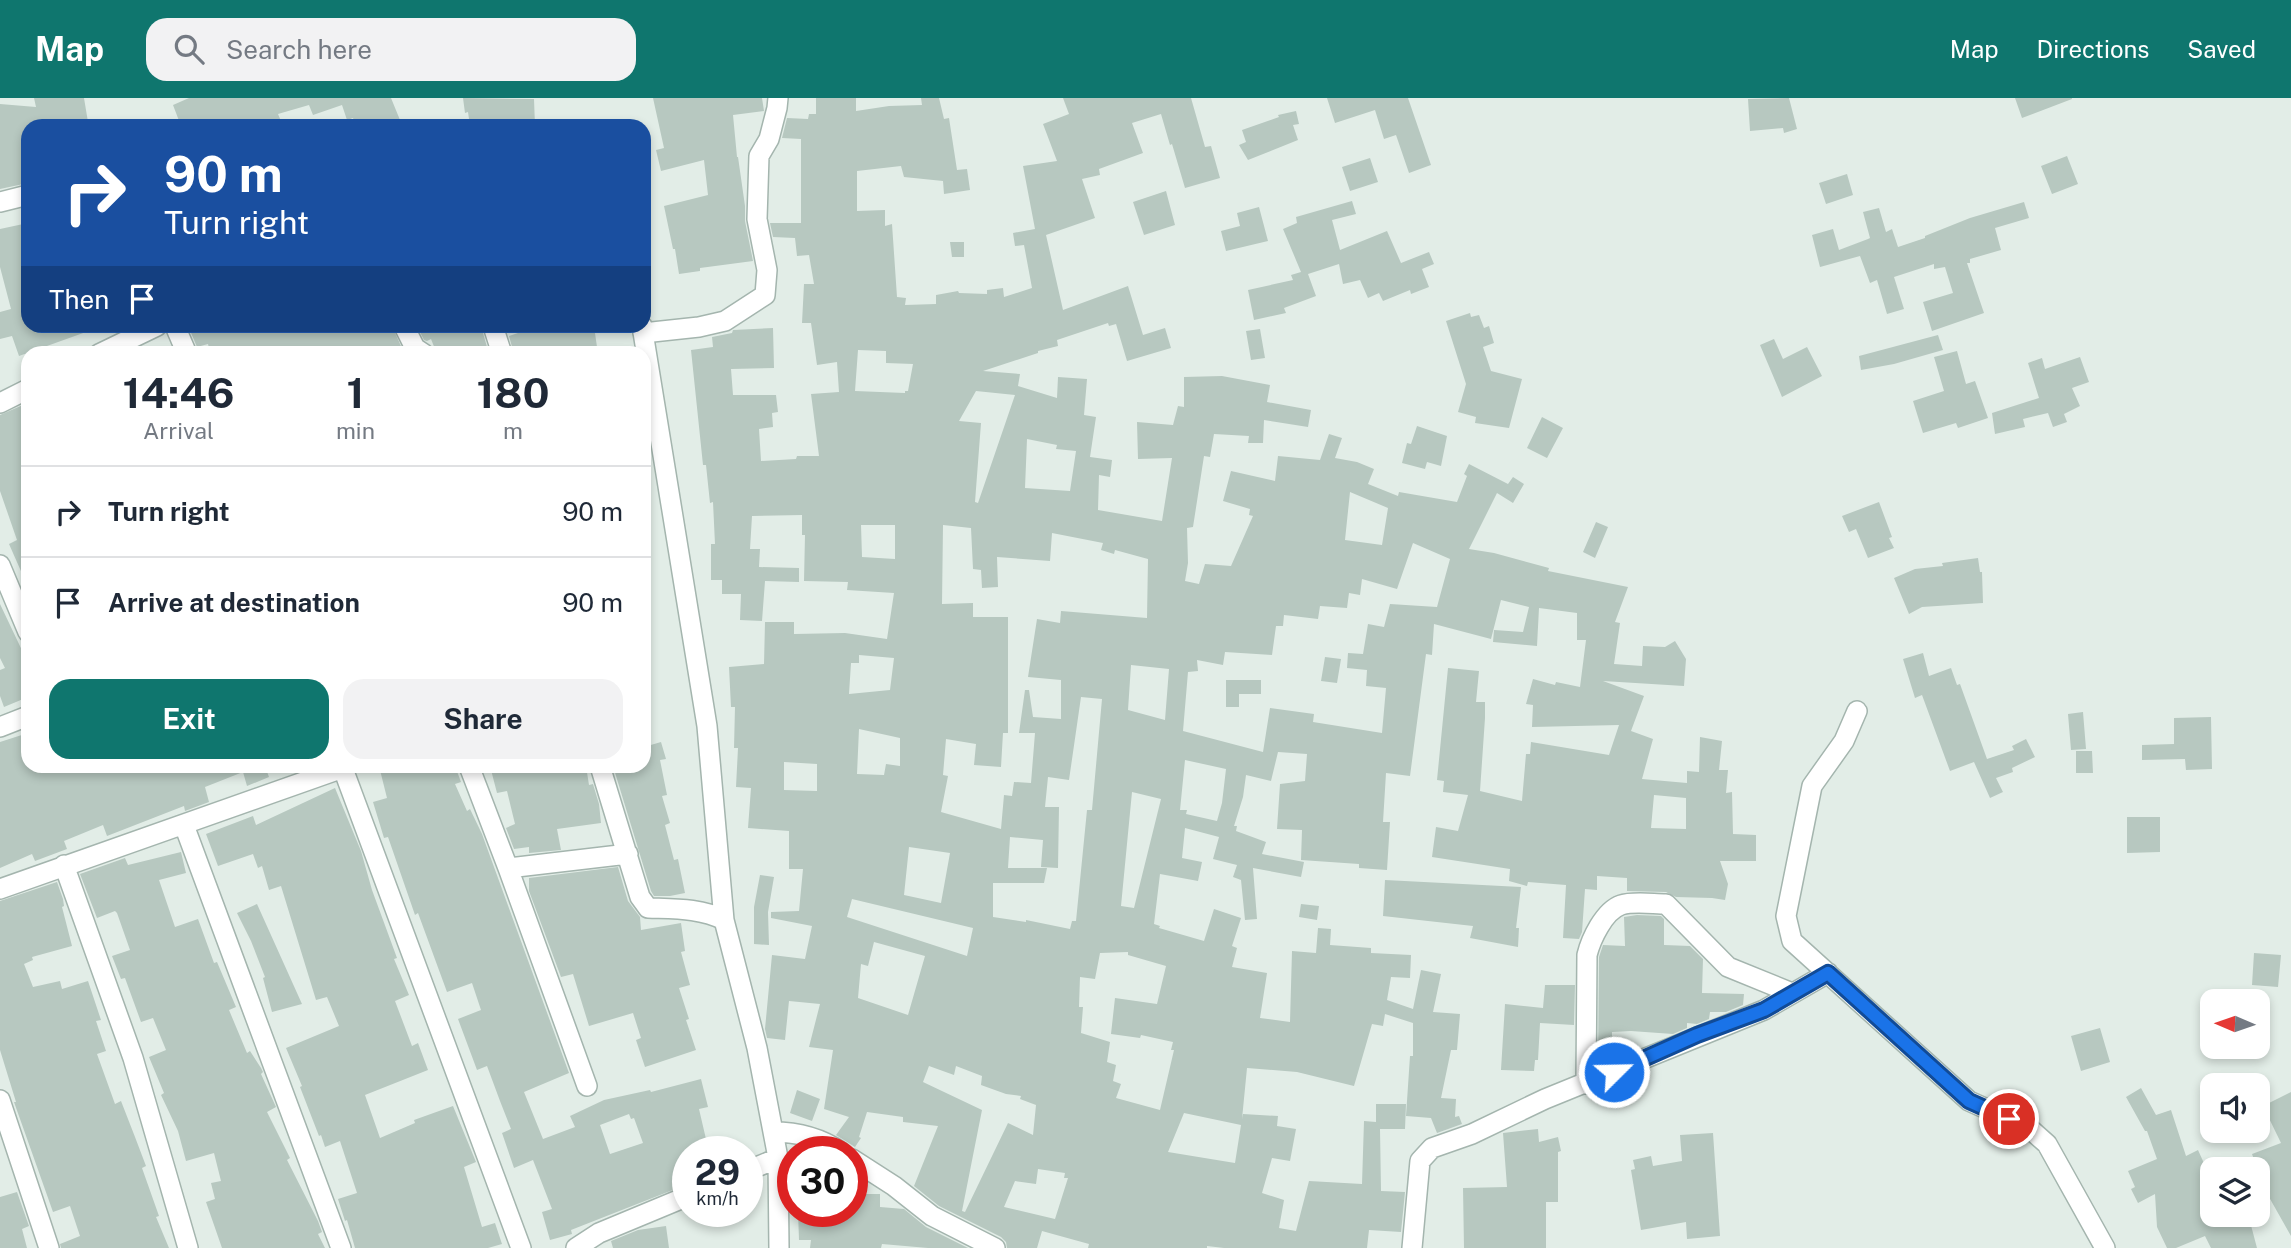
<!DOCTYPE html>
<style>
:root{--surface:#fff;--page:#f2f2f3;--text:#1f2937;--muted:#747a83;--line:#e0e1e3;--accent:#0f766e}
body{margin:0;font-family:"Public Sans",sans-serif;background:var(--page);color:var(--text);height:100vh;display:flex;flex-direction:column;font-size:26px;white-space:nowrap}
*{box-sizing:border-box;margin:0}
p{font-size:23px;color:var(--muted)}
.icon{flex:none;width:38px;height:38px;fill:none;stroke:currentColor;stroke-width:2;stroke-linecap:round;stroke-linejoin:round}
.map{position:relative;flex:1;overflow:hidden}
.side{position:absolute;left:21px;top:248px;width:630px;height:427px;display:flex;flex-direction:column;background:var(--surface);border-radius:21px;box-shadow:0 4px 10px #0003}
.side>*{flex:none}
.banner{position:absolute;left:21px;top:21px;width:630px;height:214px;border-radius:21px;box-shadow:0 4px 10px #0003;background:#1a4fa0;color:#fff;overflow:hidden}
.needle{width:46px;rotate:272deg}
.fabs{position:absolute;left:2200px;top:891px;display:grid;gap:14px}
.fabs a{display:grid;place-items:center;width:70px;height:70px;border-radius:14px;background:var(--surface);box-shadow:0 4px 10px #0003;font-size:35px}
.speed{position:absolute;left:672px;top:1038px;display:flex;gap:14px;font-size:35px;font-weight:700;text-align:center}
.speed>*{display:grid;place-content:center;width:91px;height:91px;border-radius:50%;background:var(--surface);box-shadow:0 4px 10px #0003;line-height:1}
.speed small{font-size:18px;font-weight:400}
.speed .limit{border:10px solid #d22;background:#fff;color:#111}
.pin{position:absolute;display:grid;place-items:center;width:60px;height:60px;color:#fff;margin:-30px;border:4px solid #fff;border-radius:50%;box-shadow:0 2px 7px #0007}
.me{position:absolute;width:77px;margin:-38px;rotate:67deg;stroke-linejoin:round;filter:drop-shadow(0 0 5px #0008)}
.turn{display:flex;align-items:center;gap:24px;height:147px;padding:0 28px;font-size:32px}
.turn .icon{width:91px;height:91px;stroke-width:2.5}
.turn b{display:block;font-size:49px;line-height:60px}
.then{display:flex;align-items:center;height:66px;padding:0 28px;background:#0003;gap:14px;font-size:26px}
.eta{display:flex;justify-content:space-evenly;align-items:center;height:119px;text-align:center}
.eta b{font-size:42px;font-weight:700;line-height:49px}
.primary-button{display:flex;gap:14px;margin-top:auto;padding:14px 28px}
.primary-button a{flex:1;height:80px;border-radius:21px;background:var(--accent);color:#fff;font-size:28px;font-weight:700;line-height:80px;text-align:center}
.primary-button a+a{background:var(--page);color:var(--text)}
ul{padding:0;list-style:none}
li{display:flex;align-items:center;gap:21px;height:91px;padding:0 28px;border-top:2px solid var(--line)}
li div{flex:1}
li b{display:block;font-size:26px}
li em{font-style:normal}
header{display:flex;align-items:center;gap:42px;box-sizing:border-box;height:98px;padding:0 35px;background:var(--accent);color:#fff}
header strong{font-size:33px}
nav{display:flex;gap:38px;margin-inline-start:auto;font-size:24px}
.search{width:490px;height:63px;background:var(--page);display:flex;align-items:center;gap:18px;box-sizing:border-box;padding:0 24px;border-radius:21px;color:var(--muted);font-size:26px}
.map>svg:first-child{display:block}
</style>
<header>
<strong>Map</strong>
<div class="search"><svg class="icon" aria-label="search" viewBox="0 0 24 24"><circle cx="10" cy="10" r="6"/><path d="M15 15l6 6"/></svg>Search here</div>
<nav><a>Map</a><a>Directions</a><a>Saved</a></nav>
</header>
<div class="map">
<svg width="2291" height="1150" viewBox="0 0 2291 1150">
<rect width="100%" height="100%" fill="#e2ede7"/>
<path fill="#b7c8c0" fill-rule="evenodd" d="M34,0H84L88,24L67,28L66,22L28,28V85L0,91V6L36,9Z
M189,0H391L400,22L394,24L396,28H356L353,20L347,22L342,7L313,17L309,7L278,16L283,28H181L173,7Z
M463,0L534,1L535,28H470L468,14L465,15Z
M653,0H762L764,13L733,17L737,59H738L745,108V123L753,163L700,170V173L679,176L675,151H673L664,108L708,97L704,62L661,73L656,52L664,50Z
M816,0H856V13L889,8L922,7L921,0H939L944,21L949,20L957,72L967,71L970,92L944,96L943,83L904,79L901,68L857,73V113L885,112V128L892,126L897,199L906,200L905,207L936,206V197L958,193L959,195L987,196V192L1003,190L1004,199L1032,190L1024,147L1015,148L1013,135L1035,131L1023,68L1057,63L1043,26L1069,16L1063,0H1191L1205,49L1211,48L1220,80L1185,90L1172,46L1170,47L1161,16L1132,25L1143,55L1099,71L1100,77L1082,81L1095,120L1046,137L1063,212L1128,188L1143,237L1165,230L1171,250L1127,263L1116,226L1109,228L1108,225L1057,242L1058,248L1038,253V255L983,273L1020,276L1018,288L1057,300L1058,279L1087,281L1084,317L1096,319L1090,359L1112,362L1110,379L1099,377L1098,412L1162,423L1172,360L1138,361L1137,324L1173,327L1178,308L1184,309V279L1222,278L1270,287L1267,304L1311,312L1308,329L1264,322L1263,345H1248L1249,338L1214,336L1210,359L1204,358L1193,429L1187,430L1188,465L1185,483L1199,486L1205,466L1231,468L1253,418L1249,417L1250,411L1223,403L1231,373L1275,383L1278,358L1320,362L1329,336L1342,340L1335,360L1357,364L1374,371L1368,386L1398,398L1399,394L1457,404L1467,378L1464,376L1469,366L1508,386L1513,379L1524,386L1513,405L1497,395L1469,451L1494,455L1549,470L1548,473L1628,489L1615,524L1620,525L1614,566L1642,568L1643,548L1665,549L1675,543L1686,561L1684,588L1603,583L1644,598L1631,633L1653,641L1642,681L1687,685V673L1699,674L1700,639L1722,643L1719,672H1728L1726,695L1732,694L1733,736L1756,737V763H1720L1728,786L1725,802L1712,800L1676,799L1666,794L1627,793V780L1597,778V792L1585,791L1582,834L1579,841L1563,840L1566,787L1528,784L1527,788L1509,783L1510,771L1432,759L1436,729L1458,733L1468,697L1443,694L1444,683L1437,682L1448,570L1479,573L1476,604H1485V620L1480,693L1522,703L1526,656H1530L1531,644L1609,657L1619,627L1532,629L1533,607L1526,606L1533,581L1555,587L1556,584L1580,589L1586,542H1577V515L1539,510L1537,548L1493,544L1494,532L1523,534L1529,509L1501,502L1491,541L1434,526L1432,557L1426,556L1410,678L1386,675L1383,724H1390L1387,772L1359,770V766L1301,762L1302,732L1277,731L1280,686L1305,683L1307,656L1278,654L1271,683L1246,677L1243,699L1234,728H1237L1236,733L1266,744L1262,756L1304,764L1301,779L1253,770L1257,821L1245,822L1241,782L1233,779L1237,767L1213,761L1219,739L1185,730L1182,760L1202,764L1198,783L1160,776L1154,826L1160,828L1159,830L1204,843L1214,811L1241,820L1232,848L1237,850L1232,869L1267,875L1260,920L1290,924L1292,853L1316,855L1318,830L1331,831L1330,847L1371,850V855L1411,857L1410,880L1391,879L1387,902L1413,911L1421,872L1441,876L1433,914L1460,916L1457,952H1451L1441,1000L1456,1001L1455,1019L1459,1018L1462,1026L1437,1035L1431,1020L1406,1018L1410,958H1413V925L1385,916L1383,928L1372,926L1354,988L1297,974L1247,970L1242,1021L1243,1016L1278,1018L1277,1028L1296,1031L1290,1063L1272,1060L1262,1095L1284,1102L1279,1130L1296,1133L1309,1083L1362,1086L1364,1023L1376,1024V1006H1406L1405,1031H1380L1381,1093L1405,1094L1401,1134L1369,1132L1367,1150H1224L1207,1148V1150H1088L1089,1146L1042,1133L1037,1150H1007L1006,1144L1001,1139L939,1108L914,1088L938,1028L903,1024V1019L867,1014L859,1039L861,1040L855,1049L836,1037L849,1019L824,1011L833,952L809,949L820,906L789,903L785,942L767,940L765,931L772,857L805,861L812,828L771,820V814L799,813L803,771H789V733L748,730L751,690L736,689L738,650H734L735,609H731L729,569L764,566L765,524H794V536L845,535L887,541L894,495L847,492L848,484L804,483L805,437H802V417L752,418L750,451H760L759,469L799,470V484L765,483L762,523L740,522L741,496H722V482H711V446H715L713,404L710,405L706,367H703L691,252L713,249L712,239L732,235L733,232L773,230L774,270L731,271L733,297H776L778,314L772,315L773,329L759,331L761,363L796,361L797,358H819L811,296L839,294L837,264L817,267L811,225H802L804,186H814L809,157L797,158L795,140L773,139L770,125H801V41L782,40L787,20L808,21L809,16H816ZM858,252L886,253V265L913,266L908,293H905V295L855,293ZM976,293L1015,297L978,405L975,404L981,325L959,323ZM1027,341L1057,347L1056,351L1076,353L1070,393L1025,390ZM1350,394L1388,410L1382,447L1345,442ZM861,427H895V461L862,459ZM943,427L971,430L973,471L981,472L982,490L998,489L997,459L1050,463L1052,435L1103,445L1101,452L1114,456L1115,452L1148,461L1147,520L1061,513L1060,525L1037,521L1028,579L1061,582V621L1033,619L1029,592H1025L1019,635H1035L1031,685L1014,684L1012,698L1004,697L1001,731L941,714L948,678L943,677L946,641L976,646L974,667L1001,669L1003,635H1008V519H973V505L942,506ZM1413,445L1450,461L1437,509L1390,506L1384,529L1368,526L1363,556L1348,555L1347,570L1367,572L1366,588L1386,590L1382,635L1313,624L1314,616L1270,610L1263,654L1183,633L1188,574L1198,573L1197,562L1223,567L1225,554L1272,557L1276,528H1283L1284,517L1318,521L1320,508L1347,510L1349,495L1360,497L1362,481L1397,491ZM859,557L894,560L890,592L849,596L851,565H859ZM1131,567L1169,571L1165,622L1128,612ZM1081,599L1102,601L1092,712H1087L1076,823H1072L1070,831L1026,822V824L993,819V785H1044L1047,770H1008L1010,739L1043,742L1041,769L1058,770L1059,709H1045L1048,679L1069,682ZM859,631L900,640V668L886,666L884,677L857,676ZM1185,662L1226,671L1222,705L1217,723L1186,716L1187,712H1180ZM784,664L817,666V693L784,692ZM1132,694L1161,701L1134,810L1121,808ZM1654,697L1686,700V731L1651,730ZM909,749L950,755L941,805L904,797ZM852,801L973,830L967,858L847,819ZM874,844L925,858L908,917L858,900L861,866L868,868ZM1128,854V857L1166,868L1157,906L1115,900L1111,936L1140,940L1141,937L1173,944L1171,952H1174L1160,1012L1116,1000L1121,986L1113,983L1116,967L1107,964L1110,944L1081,935L1083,909H1079L1080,879L1095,881L1100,855ZM929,968L954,977L956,968L982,978L981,987L1006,996L1021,998L1020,1001L1036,1007L1033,1037L1008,1025L965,1114L962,1113L982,1012L923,984ZM1184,1015L1241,1027L1235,1065L1168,1054ZM1038,1071L1065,1075L1064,1080H1068L1055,1121L1004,1109L1015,1083L1036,1086Z
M1327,0H1408L1431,67L1409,75L1396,37L1384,41L1375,12L1335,25Z
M1789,0L1797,31L1784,35L1783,30L1750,33L1748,1Z
M2015,0H2072V1L2022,20Z
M1296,13L1299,26L1293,27L1298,42L1248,62L1239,47L1246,44L1242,32L1279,19L1278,17Z
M2067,58L2078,86L2052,96L2041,68Z
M1370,60L1378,84L1350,93L1342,69Z
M1847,76L1853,97L1826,106L1819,85Z
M1166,93L1175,127L1144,137L1133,104Z
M1352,103L1356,116L1332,122L1340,152L1387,133L1401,165L1429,154L1434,166L1422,171L1429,189L1411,196L1410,192L1383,203L1379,195L1368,200L1360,182L1343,186L1339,166L1308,176L1316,198L1284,210L1286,215L1254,222L1248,192L1293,182L1291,177L1301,174L1283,131L1297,125L1296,119Z
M2024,104L2029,120L1995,130L2001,152L1970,161V165H1967L1984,215L1932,233L1923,204L1953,195L1945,169L1934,171V166L1894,179L1904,211L1887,216L1877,182L1870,185L1860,158L1820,169L1812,137L1833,131L1839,152L1868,141L1870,140L1863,114L1879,110L1886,134L1892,131L1898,149L1925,140V138L1970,120Z
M1259,109L1268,143L1226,153L1221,133L1240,128L1237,115Z
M28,125V228L100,229L19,258L12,238L0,241V214L11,211L0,169V131Z
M950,144H964V159H952Z
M1470,215L1471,219L1479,217L1484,230L1489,228L1494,245L1483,249L1491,273L1522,281L1509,330L1475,325L1476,319L1458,314L1466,286L1446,223Z
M195,228H392L404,255L227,256L225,249L210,254L208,246L197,249L189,230Z
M417,228H481L489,256H463L460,249L445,256H437L431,241L427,243L424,242Z
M518,228H594L598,256H514L509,238L521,234Z
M1260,231L1265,260L1251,262L1246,233Z
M1938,237L1943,252L1894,266L1861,272L1859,258Z
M1774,241L1783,261L1807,249L1822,278L1782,299L1760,247Z
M1957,253L1966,286L1975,283L1988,320L1958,330L1956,325L1923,335L1913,303L1944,293L1934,259Z
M2080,259L2089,284L2072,290L2080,308L2064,316L2067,324L2053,329L2048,315L2023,321L2025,329L1995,336L1992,315L2039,300L2028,265L2042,260L2045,271Z
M23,307H28V489L9,446L17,442L0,393V317Z
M1542,319L1563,330L1547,360L1527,350Z
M1417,328L1447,338L1441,368L1427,364L1425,371L1402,365L1407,345L1411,346Z
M1879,404L1892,439L1889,440L1894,450L1868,460L1856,431L1849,434L1842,418Z
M1596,424L1608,429L1595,460L1583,454Z
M1978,460L1980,474H1982L1983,505L1922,509L1909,516L1894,480L1915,471L1943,468L1942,465Z
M0,506L28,565V599L4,609L0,598V572L5,570L0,560Z
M1923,555L1929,578L1951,570L1957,587L1960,586L1987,661L2014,652L2012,648L2026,641L2035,659L2012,670L2013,674L1996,680L2003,694L1990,700L1974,664L1950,673L1922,597L1915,600L1903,561Z
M1325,559L1341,561L1337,585L1321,583Z
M1226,582H1261V596H1239V609H1226Z
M2083,614L2086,651L2071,652L2068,616Z
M2211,619L2212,671L2186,672L2185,661L2142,662V647L2174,646V620Z
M28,635V668H265L269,679L247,688L243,674L205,689L209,704L185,713L184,708L107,738L103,727L64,743L67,751L35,763L32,756L0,770V644Z
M661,644L666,661L660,662L667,697L662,698L670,725L665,727L674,762L678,761L685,795L670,798H654L651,793L613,668H644V649Z
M2076,653H2092L2093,675H2076Z
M379,668H455L461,684L455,686L467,713L470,711L482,736L569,975L524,994L543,1041L575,1029L570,1018L604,1002L650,992L651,994L701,981L708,1009L699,1011L709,1054H688V1086L571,1132L572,1136L550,1142L542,1114L552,1111L533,1062L514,1070L502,1035L511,1031L500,1003L487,968L477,972L458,921L481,912L472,885L447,894L418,815L415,817L388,739L384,740L373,704L387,700ZM629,1016L631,1021L634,1020L643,1045L610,1056L600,1027Z
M490,668H586L589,687L593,686L599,706L601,725L557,731L561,752L529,755V749L514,751L506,730L515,726L507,693L497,695Z
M335,690L361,753L372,792L397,860L394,861L409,897L395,903L412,948L418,945L428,972L365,997L380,1040L415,1025L414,1022L453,1008L476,1064L464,1069L482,1129L495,1125L502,1146L488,1150H355L347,1122L345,1123L338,1101L357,1095L340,1043L325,1049L321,1037L319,1038L300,989L302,988L286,950L339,928L327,899L316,902L281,788L269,792L262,768L258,770L253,756L218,768L206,736L253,718L256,727Z
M2127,719H2160V754L2127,755Z
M181,754L186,775L159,782L175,829L198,821L214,865L217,864L236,909L229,912L247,955L250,953L261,970L263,974L261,976L276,1009L267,1014L290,1060L287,1062L318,1123L322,1134L318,1136L325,1150H222L206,1104L215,1101L211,1085L221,1083L214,1055L186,1063L178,1033L161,997L164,995L149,959L166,952L153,920L141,924L125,880L121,881L112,858L130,852L117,815L115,813L97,820L80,776L125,760L128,767Z
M618,769L628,803L640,819L641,832L681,825L685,853L681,854L690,887L679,890L689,921L686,922L696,952L645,969L636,942L641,940L633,915L589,928L573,876L561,879L529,793V780Z
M760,777L774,779L768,814L769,847L754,846V809Z
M1385,782L1521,789L1516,830H1519L1518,849L1470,840L1473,828L1383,818Z
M57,784L63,801L64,808L62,809L72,848L32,859L33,862L24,866L33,889L60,883L62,891L88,883L101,922L96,923L106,953L97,956L115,1006L121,1003L135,1039L146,1068L142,1070L159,1118L156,1119L169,1150H61L60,1146L80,1138L70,1108L53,1114L14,1004H16L0,952V803Z
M257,806L302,906L272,914L263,880L265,879L251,843L237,815Z
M1301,806L1319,808L1317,822L1299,819Z
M1637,817L1661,818L1664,821V847L1690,848L1703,861L1702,895L1744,896L1743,907L1726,914H1710L1709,921L1697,926L1687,925V930L1673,936L1631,933L1612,934V961L1598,966L1599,859L1603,847L1625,848L1624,819Z
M2254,855L2281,857L2278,889L2252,887Z
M1545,887H1575L1574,927L1540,925L1538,962H1535L1534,973L1501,972L1505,906L1543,910Z
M2100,930L2110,964L2081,973L2071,938Z
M2141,990L2156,1017L2171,1012L2186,1058L2198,1052L2212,1083V1116H2248L2257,1150H2211L2205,1138L2176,1150H2167L2157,1129L2155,1096L2138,1105L2131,1091L2135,1089L2128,1073L2157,1061L2147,1033H2145L2126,999Z
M797,992L820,1001L812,1023L790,1015Z
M2291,994V1138L2265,1092L2252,1056L2281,1045L2263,1008Z
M1538,1031L1539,1044L1558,1039L1561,1053L1558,1054V1104H1546V1150H1464L1463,1090L1507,1089L1503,1035Z
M1713,1035L1720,1138L1687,1141L1686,1124L1641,1132L1631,1072L1635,1071L1633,1062L1651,1058L1653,1068L1682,1063L1680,1037Z
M17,1094L29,1128L22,1131L27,1150H0V1099Z
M852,1096H880V1109L904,1111L926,1129L968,1150H928L882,1146L881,1150H810L811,1142H799L798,1113H852Z
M666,1128L669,1150H613L611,1143L638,1132Z"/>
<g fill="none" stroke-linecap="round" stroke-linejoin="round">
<defs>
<path id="minor" d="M0,104L28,97
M175,228L187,256
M404,228L415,250L424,256
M493,228L502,256
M642,228L707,628L724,822L757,950L778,1060L779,1150
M643,235L699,229L725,223L765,197L767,172L757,121L759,58L769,41L777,10L778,0
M99,256L157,228
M0,305L28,291
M0,467L28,534
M1857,613L1844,643L1812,688L1786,818L1792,843L1969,1003L2029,1030L2047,1046L2105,1150
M0,629L28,618
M342,668L521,1150
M469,668L508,770L587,988
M600,668L640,799L648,810C674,811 701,810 724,822
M184,727L341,1150
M64,767L133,960L188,1150
M508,770L628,756
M0,791L343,670
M1586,986L1587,857C1591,841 1604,813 1621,807C1633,803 1653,806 1666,806L1728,869L1792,895
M0,1002L49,1150
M773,1034C797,1034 821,1040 841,1054
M852,1061L894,1088L932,1118L995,1150
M747,1073L778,1060
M576,1150L599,1135L688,1098
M1412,1150L1420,1063L1432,1050L1472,1036L1545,1001L1764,912L1828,875"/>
</defs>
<use href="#minor" stroke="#a4b5ae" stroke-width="22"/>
<use href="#minor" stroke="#fff" stroke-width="19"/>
</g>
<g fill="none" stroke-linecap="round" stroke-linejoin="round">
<defs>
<path id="route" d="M1614,974L1697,937L1764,912L1828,875L1969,1003L2009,1021"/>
</defs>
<use href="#route" stroke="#114b97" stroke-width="18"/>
<use href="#route" stroke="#1a73e8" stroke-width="12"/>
</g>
</svg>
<div class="fabs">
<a><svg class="needle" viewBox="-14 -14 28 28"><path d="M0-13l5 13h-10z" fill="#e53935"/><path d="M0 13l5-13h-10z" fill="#747a83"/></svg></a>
<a><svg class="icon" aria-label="sound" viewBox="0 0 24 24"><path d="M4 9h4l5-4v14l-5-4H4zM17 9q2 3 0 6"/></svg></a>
<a><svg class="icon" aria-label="layers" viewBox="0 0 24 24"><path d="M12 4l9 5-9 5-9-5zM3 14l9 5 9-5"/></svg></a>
</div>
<div class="speed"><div>29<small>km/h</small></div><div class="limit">30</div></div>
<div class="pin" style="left:2009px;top:1021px;background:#d93025"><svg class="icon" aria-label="arrive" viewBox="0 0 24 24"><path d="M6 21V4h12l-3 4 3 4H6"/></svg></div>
<svg class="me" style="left:1614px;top:974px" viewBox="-20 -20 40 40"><circle r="17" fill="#1a73e8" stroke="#fff" stroke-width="3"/><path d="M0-11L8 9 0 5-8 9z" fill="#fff"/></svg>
<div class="banner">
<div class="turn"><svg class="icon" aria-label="right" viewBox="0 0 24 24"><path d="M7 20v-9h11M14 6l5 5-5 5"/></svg><div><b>90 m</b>Turn right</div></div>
<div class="then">Then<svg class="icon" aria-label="arrive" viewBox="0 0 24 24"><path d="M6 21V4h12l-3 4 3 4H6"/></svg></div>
</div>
<section class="side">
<div class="eta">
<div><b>14:46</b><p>Arrival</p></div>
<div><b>1</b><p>min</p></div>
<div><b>180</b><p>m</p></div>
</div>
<ul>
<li><svg class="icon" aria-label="right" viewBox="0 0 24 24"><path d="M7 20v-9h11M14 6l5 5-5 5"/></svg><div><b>Turn right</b></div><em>90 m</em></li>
<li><svg class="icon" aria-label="arrive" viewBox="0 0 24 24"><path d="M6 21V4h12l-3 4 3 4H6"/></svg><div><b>Arrive at destination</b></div><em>90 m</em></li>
</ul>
<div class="primary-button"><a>Exit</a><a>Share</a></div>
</section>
</div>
